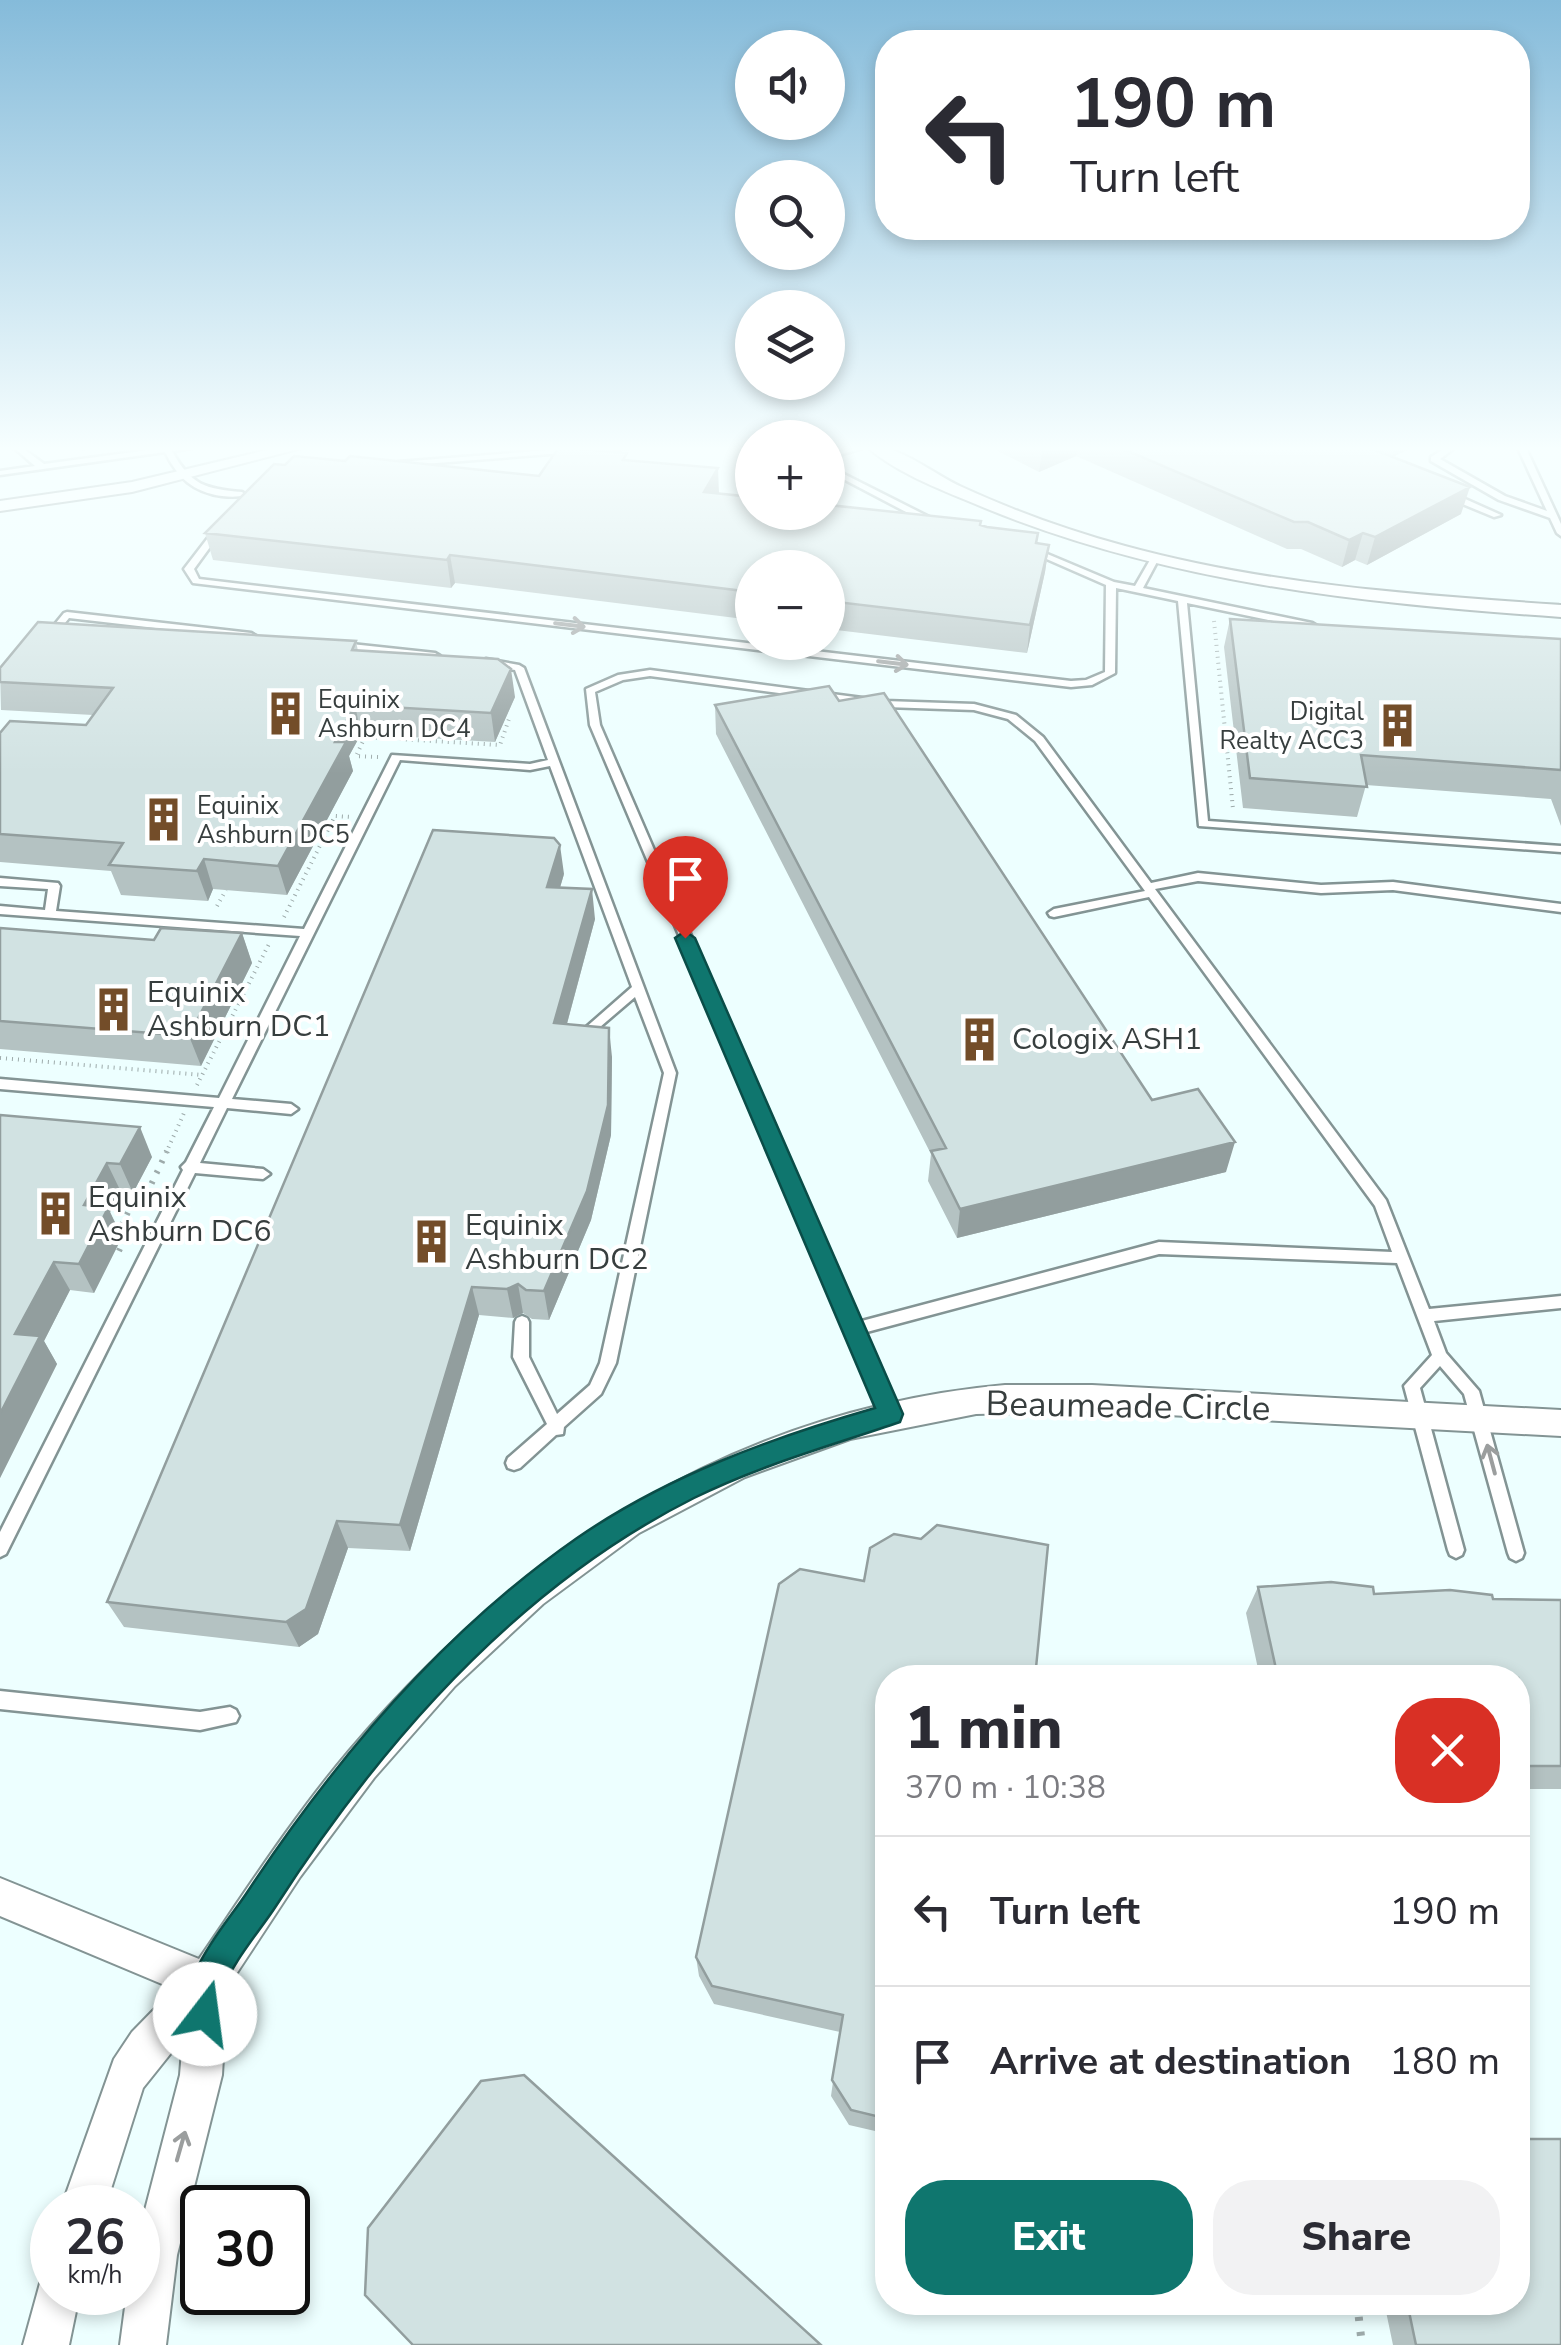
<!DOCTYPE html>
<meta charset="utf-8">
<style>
:root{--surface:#fff;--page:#f2f2f3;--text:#2b2b33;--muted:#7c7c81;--line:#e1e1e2;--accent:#0f766e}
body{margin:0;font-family:"Nunito Sans",sans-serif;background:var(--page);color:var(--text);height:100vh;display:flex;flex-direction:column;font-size:38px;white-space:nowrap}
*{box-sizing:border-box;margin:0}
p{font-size:32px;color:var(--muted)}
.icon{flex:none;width:55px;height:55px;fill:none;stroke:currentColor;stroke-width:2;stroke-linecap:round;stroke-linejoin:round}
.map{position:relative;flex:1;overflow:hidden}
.panel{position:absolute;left:875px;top:1665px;width:655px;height:650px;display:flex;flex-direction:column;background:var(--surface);border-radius:40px;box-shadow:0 5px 15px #0003}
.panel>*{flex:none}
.top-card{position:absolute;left:875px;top:30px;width:655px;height:210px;border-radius:40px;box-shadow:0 5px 15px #0003;background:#fff;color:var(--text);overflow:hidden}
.controls{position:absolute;left:735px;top:30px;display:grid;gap:20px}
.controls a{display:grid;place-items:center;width:110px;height:110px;border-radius:50%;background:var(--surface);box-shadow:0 5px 15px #0003;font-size:50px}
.speed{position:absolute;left:30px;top:2185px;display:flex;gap:20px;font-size:50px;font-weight:700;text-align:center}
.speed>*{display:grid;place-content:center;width:130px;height:130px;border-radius:50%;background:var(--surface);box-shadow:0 5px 15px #0003;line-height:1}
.speed small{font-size:25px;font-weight:400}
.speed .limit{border:5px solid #111;border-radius:15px;background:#fff;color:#111}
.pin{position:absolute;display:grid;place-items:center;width:85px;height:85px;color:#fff;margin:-102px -42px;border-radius:50% 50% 50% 0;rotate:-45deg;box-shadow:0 0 10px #0007}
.pin .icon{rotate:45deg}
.me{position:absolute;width:110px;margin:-55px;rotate:15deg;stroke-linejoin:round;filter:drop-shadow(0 0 8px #0008)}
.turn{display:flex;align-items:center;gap:35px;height:210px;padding:0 30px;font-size:45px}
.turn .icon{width:130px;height:130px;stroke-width:2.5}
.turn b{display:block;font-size:70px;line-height:85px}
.round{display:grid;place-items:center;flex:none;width:105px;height:105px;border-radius:40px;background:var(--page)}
.head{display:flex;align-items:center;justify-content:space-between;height:170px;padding:0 30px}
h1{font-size:60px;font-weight:800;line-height:75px}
.button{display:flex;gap:20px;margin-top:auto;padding:20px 30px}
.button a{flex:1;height:115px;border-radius:40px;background:var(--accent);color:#fff;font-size:40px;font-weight:800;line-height:115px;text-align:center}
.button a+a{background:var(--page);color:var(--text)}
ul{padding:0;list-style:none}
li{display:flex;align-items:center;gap:30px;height:150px;padding:0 30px;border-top:2px solid var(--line)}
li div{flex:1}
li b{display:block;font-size:38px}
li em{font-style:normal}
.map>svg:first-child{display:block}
</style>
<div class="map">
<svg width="1561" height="2345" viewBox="0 0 1561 2345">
<rect width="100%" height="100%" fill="#edffff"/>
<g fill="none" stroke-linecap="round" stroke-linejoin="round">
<defs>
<path id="lane" d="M12,446H20L44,464L179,446H197L193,448L172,451C191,485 205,489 242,492L246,495C238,497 231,497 222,496C193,492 178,478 165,452L0,475V471L35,466Z
M602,446H631L627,448L398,466L394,464L398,462Z
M858,446H870L828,458V454Z
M1448,446H1457L1440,459L1505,496L1547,511L1517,446H1525L1561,524V536L1557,533L1550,518L1499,500L1431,461V457Z
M828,466L933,519L934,521L927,523L828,471Z
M1448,494H1454L1501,515L1494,517L1448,498Z
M217,529L221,532L194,569L199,579L1071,681L1086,680L1105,672L1106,585L1026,550L1033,548L1114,582L1135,586L1150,560L1154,557L1158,560L1143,588L1312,623L1317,626L1312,629L1187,603L1208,821L1561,846V852L1199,826L1178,601L1116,588L1115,673L1092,685L1071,687L193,583L184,569L214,530Z
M67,612L251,633L256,636L251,639L69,618L52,639H46V635L64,613Z
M342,643L435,653L440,656L435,659L339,648V644Z
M486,659L519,665L524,668L676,1073L616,1363L601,1394L564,1427L563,1434L556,1435L520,1468L514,1470L508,1468L506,1463L508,1458L547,1424L513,1357L515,1322L517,1318L522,1316L527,1318L529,1322V1357L557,1414L590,1385L600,1363L664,1073L635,997L586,1039H578L576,1036L632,987L550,766L530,770L400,760L232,1099L291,1104L298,1109L291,1114L227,1108L200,1163L263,1169L270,1174L263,1179L195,1173L6,1554L0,1557V1532L183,1170L181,1167L186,1162L214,1107L0,1089V1079L219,1098L300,936L0,914V906L45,910L48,889L0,886V878L58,883L60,886L56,911L304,929L392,755L530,764L548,760L515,670L483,664L481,662Z
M650,670L885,701L974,704L1016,715L1043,737L1151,883L1198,873L1321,885L1393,882L1561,904V912L1393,890L1321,893L1198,881L1155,889L1386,1200L1429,1309L1561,1296V1308L1434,1321L1446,1353L1479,1391L1524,1553L1522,1558L1516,1561L1510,1558L1508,1553L1464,1394L1440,1366L1420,1388L1464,1550L1462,1555L1456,1558L1450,1555L1448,1550L1404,1386L1432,1355L1397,1263L1159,1254L863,1333L898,1414L896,1419L890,1421L884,1419L590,725L586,689L618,675ZM650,676L885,707L974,710L1008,719L1035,741L1145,891L1054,909L1048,913L1050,916L1054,917L1149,897L1375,1206L1392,1252L1159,1242L858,1322L600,725L595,692L623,680Z
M0,1691L200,1712L230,1707L236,1710L239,1716L236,1722L200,1730L0,1709Z"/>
<path id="street" d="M284,446H310L132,492L0,511V501L132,482Z
M866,446C900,444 931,473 962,487C1014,511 1070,531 1125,546C1267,585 1415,595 1561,605V617C1360,603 1161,583 973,503C939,489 893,471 866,446Z
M1005,1385H1092L1561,1410V1436L1092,1411L976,1414L850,1439L745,1477L639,1533L543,1604L455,1686L374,1778L300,1877L227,1988L222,2075L177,2255L166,2345H120L127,2292H138V2237L180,2075L183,2038L143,2088L105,2208H61L114,2059L132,2032L174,1989L0,1916V1878L199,1959C247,1889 294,1816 349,1751C521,1549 737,1409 1005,1385Z
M52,2272V2292H80L69,2345H23L42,2276Z"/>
</defs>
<use href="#lane" stroke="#839494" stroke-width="5"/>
<use href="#street" stroke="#839494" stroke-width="4"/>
<path stroke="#9daaaa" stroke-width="4" stroke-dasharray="1 5" stroke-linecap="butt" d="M1214,621L1233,809
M378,757L356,756L365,737L500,745L509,719
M217,906L226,890
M284,917L335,816L351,817
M0,1058L202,1075
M197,1085L269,944
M166,1153L184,1113"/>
<path stroke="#9daaaa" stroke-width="6" stroke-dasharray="2.5 9" stroke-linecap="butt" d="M119,1251L127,1233L119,1231L140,1187L149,1189L167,1151"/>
<path stroke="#9daaaa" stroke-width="8" stroke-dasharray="4 11" stroke-linecap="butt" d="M1357,2302L1362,2345"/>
<use href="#lane" fill="#fff" fill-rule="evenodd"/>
<use href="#street" fill="#fff" fill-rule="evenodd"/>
</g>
<path fill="#b4c2c2" d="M988,446H1416L1393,457L1461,514L1367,565L1355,560L1342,567L1301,549H1287L1076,456L1039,472Z
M628,461L719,494L1038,533L1037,543L1049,545L1045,572L1027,653L828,629V568H752V620L455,583L451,588L213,560L205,533L285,465L539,476Z
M1230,619L1561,639V826L1551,799L1366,785L1357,817L1243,808L1224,647Z
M356,641L358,651L515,697L495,742L361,734L349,756L353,771L287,895L213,889L208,901L121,895L111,871L0,862V733L86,725L93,715L1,710L0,668Z
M839,701L1152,1100L1226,1172L957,1238L928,1181L931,1154L716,734L715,705Z
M564,874L560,888L595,919L567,1024L612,1057L611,1135L591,1220L549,1320L532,1319L523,1313L513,1318L479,1315L410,1551L348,1548L318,1634L299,1647L124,1627L107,1602Z
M0,928L154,940L242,933L252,963L201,1066L0,1049Z
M0,1115L152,1157L133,1193L121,1192L110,1212L122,1237L94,1293L70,1290L44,1341L57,1364L0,1478Z
M921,1539L888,1678V2134L849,2125L831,2096L840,2032L714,2004L699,1976L696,1957L864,1581Z
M1258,1587L1374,1594L1561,1600V1789H1518V1678H1260L1246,1613Z
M1384,2302H1518L1561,2345H1393Z"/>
<path fill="#929e9e" d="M80,446H101L82,451Z
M1043,446H1078L1076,456L1039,472Z
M1370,446H1384L1379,464L1367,447Z
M1396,446H1416L1392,457Z
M718,468L719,494L704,492Z
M1470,487L1461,514L1367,565L1375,537Z
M1363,533L1355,560L1342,567L1349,540Z
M1049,545L1045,572L1027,653L1030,625Z
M450,555L455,583L451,588L447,560Z
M511,669L515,697L495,742L491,713Z
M355,705L361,734L349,756L353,771L287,895L278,866L335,742Z
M560,845L564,874L551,917L547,887Z
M204,859L213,889L208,901L197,871Z
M592,889L595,919L559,1053L554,1023Z
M242,933L252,963L201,1066L189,1036Z
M609,1028L612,1057L611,1135L591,1220L549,1320L544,1291Z
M140,1127L152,1157L133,1193L120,1164Z
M1235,1142L1226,1172L957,1238L960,1209Z
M107,1163L121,1192L110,1212L122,1237L94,1293L79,1264L84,1205Z
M54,1262L70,1290L44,1341L57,1364L0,1478V1414L15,1334Z
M518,1284L523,1313L513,1318L507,1289Z
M472,1287L479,1315L410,1551L400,1525Z
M337,1521L348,1548L318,1634L299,1647L286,1622Z"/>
<path fill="#d1e2e2" stroke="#929e9e" stroke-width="2.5" d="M1116,446H1370L1367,447L1470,487L1375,537L1363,533L1349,540L1308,522H1294Z
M559,447L627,453L623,460L718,468L704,492L752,497V512H828V505L981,521L980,525L987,527L1038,533L1036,543L1049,545L1030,625L828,601V568H752V592L450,555L447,560L205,533L274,464L285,465L294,456L345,461L350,456L539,476Z
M1230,619L1561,639V770L1361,755L1367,787L1250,778Z
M38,622L356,641L352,650L498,659L511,669L491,713L355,705L335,742H346L278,866L204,859L197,871L109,865L123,843L0,834V733L10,721L86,725L113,688L0,682V668Z
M829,686L839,701L884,693L1152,1100L1198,1089L1235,1142L960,1209L931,1151L946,1148L715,705Z
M433,830L554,838L560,845L547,887L592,889L554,1023L609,1028L608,1105L587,1191L544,1291L526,1290L518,1284L507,1289L472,1287L400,1525L337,1521L306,1609L286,1622L107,1602Z
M0,928L154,940L161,928L242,933L189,1036L0,1021Z
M0,1115L140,1127L120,1164L107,1163L84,1205L108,1208L79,1264L54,1262L15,1334L40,1336L0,1414Z
M937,1525L1048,1545L1035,1678H888V2119L851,2110L832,2080L843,2015L712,1986L696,1957L779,1584L800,1569L864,1581L870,1548L894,1534L921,1539Z
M1331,1582L1373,1587L1374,1594L1450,1590L1492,1595L1493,1599L1561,1600V1766H1518V1678H1278L1258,1587Z
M524,2075L821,2345H413L365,2295L368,2228L481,2081Z
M1518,2139H1561V2345H1416L1407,2302H1518Z"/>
<defs><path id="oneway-shaft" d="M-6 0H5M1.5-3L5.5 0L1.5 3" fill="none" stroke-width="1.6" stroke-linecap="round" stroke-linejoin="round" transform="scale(2.5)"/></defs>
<g stroke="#9b9e9e">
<use href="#oneway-shaft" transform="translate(570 625) rotate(7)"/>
<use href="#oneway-shaft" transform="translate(893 663) rotate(7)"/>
<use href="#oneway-shaft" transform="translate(1491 1459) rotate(-105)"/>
<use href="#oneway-shaft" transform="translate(181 2146) rotate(-74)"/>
</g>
<linearGradient id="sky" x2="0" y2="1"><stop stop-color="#85bbda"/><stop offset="0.58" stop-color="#f7ffff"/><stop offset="1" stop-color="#f7ffff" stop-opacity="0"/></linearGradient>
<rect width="1561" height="774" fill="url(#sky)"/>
<path fill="#0f766e" stroke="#0a4d48" stroke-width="2.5" d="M685,931L695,938L903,1414L900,1422C830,1446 761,1465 694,1498C519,1586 381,1743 276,1906C262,1928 230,1965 224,1989C220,2001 222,2013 217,2025L205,2030L193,2025C174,1978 224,1928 248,1891C336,1758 445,1630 577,1538C667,1476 771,1438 875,1408L675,938Z"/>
<defs>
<symbol id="building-bare" viewBox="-9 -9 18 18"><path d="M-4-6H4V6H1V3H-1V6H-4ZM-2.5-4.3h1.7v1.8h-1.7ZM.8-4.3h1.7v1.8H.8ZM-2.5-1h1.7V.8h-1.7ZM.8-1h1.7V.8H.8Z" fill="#734d29" stroke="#fff" stroke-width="2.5" paint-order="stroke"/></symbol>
</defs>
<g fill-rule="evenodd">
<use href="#building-bare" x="254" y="682" width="63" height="63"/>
<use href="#building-bare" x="1366" y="694" width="63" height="63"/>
<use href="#building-bare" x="132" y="788" width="63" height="63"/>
<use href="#building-bare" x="82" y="978" width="63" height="63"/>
<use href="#building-bare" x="948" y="1008" width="63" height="63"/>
<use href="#building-bare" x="24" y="1182" width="63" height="63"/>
<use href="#building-bare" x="400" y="1210" width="63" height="63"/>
</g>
<g text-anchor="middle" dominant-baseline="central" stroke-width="8" stroke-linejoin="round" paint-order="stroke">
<g font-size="25" fill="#373e3e" stroke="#fff" text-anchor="start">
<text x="318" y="700">Equinix<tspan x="318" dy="29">Ashburn DC4</tspan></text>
<text x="1364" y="712" text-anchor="end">Digital<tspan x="1364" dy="29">Realty ACC3</tspan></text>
<text x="197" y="806">Equinix<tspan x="197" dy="29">Ashburn DC5</tspan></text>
</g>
<g font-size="30" fill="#373e3e" stroke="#fff" text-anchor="start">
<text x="147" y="992">Equinix<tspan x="147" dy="34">Ashburn DC1</tspan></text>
<text x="1012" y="1039">Cologix ASH1</text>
<text x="88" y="1197">Equinix<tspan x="88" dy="34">Ashburn DC6</tspan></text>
<text x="465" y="1225">Equinix<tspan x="465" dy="34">Ashburn DC2</tspan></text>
</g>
<g font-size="35" fill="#373e3e" stroke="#fff">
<text transform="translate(1128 1406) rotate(1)">Beaumeade Circle</text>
</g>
</g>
</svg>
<div class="controls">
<a><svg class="icon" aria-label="sound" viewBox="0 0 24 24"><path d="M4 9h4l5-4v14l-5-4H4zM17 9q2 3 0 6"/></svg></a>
<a><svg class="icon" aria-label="search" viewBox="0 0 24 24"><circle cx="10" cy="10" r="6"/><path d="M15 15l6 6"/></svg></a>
<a><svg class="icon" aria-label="layers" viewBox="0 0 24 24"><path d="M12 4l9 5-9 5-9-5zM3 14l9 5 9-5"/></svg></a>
<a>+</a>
<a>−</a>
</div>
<div class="speed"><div>26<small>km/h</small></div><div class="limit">30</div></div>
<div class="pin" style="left:685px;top:938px;background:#d93025"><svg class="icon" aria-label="arrive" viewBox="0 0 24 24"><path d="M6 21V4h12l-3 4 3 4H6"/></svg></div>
<svg class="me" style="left:205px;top:2014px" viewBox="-20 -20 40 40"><circle r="19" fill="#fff"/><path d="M0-13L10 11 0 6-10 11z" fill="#0f766e"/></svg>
<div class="top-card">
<div class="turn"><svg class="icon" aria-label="left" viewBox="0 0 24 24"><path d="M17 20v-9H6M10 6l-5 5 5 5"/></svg><div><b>190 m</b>Turn left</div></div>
</div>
<section class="panel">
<div class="head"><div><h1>1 min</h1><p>370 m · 10:38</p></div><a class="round" style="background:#d93025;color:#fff"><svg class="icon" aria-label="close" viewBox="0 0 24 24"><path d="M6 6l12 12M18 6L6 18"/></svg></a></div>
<ul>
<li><svg class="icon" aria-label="left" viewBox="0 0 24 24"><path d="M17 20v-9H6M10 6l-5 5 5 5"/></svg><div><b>Turn left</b></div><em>190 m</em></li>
<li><svg class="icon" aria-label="arrive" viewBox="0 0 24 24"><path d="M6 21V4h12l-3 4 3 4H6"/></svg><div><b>Arrive at destination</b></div><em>180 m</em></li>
</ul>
<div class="button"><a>Exit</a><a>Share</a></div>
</section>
</div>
